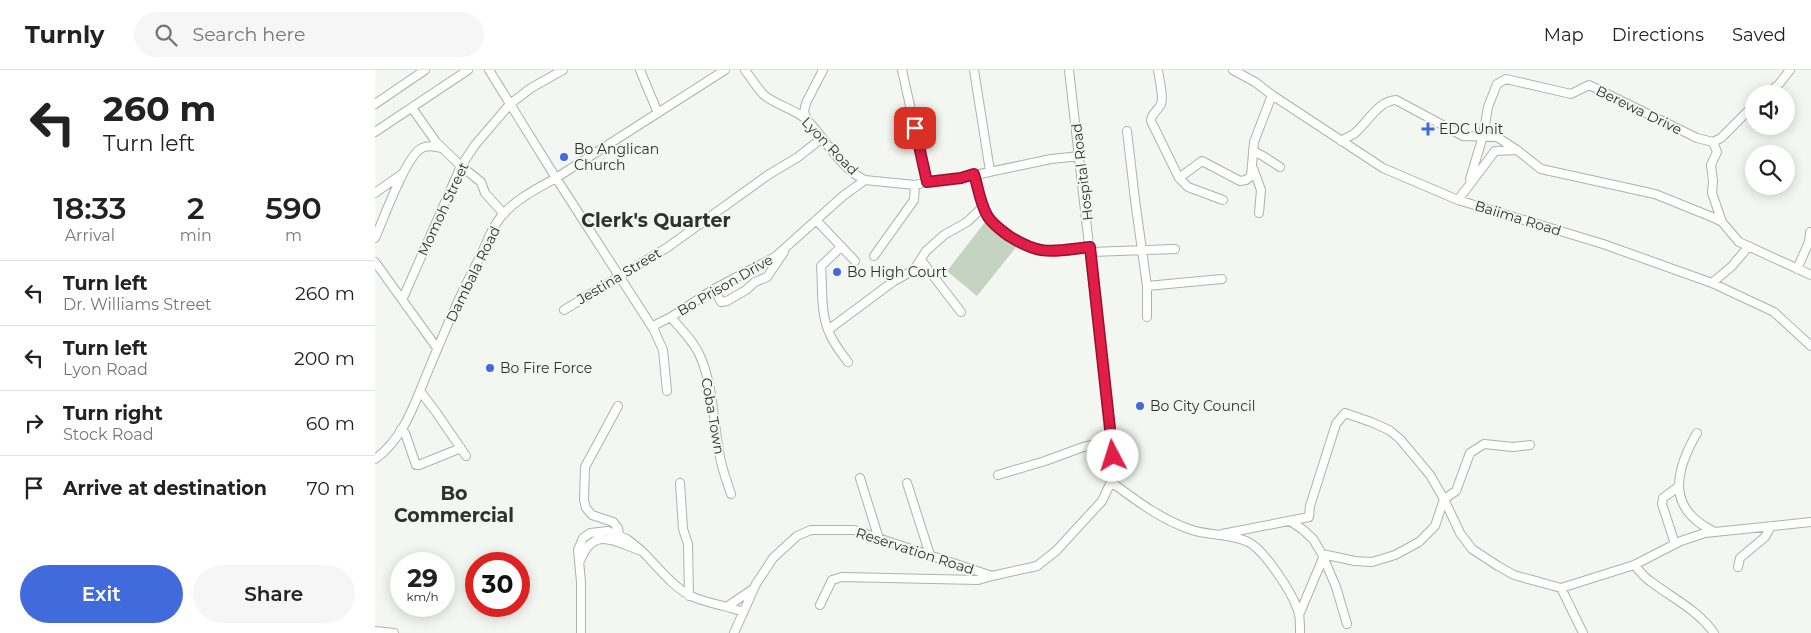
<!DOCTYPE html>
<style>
:root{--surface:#fff;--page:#f6f6f6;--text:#222;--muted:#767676;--line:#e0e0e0;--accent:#416bdd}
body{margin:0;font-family:Montserrat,sans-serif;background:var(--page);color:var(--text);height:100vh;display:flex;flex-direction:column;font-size:19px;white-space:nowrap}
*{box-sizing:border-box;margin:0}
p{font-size:16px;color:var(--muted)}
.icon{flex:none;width:28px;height:28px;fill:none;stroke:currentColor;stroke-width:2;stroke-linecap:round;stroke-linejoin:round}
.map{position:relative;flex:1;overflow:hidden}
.drawer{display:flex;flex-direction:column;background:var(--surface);width:375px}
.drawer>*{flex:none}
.banner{background:#fff;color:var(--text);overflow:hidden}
.tools{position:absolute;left:1370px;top:15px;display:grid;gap:10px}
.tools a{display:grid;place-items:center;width:50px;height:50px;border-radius:50%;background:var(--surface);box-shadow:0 2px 12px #0003;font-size:25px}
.speed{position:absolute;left:15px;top:482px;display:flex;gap:10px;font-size:25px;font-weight:700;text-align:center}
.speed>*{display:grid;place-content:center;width:65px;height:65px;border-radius:50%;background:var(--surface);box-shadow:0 2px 12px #0003;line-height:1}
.speed small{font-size:12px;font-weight:400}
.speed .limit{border:8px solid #d22;background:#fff;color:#111}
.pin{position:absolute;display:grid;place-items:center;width:42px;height:42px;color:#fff;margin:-21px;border-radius:10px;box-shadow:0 2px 8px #0006}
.me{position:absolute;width:55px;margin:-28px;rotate:355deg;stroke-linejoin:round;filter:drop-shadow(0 0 4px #0008)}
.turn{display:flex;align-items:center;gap:18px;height:105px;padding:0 20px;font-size:22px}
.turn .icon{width:65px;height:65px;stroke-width:2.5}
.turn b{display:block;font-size:35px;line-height:42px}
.eta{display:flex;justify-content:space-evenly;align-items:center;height:85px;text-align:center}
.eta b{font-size:30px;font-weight:600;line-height:35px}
.button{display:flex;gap:10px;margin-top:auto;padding:10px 20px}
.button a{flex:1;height:58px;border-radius:30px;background:var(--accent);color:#fff;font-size:20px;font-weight:600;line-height:58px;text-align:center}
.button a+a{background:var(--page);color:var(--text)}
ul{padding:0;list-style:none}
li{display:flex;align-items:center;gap:15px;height:65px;padding:0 20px;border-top:1px solid var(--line)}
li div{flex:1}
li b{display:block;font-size:19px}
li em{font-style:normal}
header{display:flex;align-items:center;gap:30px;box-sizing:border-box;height:70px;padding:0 25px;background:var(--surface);border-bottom:1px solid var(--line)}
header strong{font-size:24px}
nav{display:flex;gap:28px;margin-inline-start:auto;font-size:18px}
.search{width:350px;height:45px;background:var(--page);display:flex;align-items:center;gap:12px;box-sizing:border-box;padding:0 18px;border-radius:28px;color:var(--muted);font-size:19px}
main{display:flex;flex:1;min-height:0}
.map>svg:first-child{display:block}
</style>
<header>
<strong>Turnly</strong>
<div class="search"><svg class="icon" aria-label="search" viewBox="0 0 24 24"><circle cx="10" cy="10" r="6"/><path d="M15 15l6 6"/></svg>Search here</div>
<nav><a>Map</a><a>Directions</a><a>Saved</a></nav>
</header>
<main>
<section class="drawer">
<div class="banner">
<div class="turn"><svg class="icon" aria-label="left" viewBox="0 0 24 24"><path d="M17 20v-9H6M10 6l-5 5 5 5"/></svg><div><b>260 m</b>Turn left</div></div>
</div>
<div class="eta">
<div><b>18:33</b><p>Arrival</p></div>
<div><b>2</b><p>min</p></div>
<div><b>590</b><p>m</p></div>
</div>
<ul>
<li><svg class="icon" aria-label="left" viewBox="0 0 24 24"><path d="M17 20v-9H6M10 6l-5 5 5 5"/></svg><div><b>Turn left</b><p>Dr. Williams Street</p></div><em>260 m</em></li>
<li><svg class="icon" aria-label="left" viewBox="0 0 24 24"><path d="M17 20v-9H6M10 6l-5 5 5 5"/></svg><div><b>Turn left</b><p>Lyon Road</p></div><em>200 m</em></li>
<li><svg class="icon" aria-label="right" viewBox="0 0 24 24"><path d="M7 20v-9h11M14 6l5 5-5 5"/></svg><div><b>Turn right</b><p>Stock Road</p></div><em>60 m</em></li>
<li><svg class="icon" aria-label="arrive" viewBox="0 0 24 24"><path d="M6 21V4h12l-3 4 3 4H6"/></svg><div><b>Arrive at destination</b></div><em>70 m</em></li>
</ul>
<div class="button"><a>Exit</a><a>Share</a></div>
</section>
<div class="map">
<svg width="1436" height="563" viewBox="0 0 1436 563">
<rect width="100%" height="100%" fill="#f3f6f1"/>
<path fill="#c5d4c0" d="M611,151L642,176L602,226L572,201Z"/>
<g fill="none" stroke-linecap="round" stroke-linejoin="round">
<defs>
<path id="minor" d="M114,0L181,108L279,260L288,280L292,321
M265,0L283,43
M370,0C376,8 382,18 389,25C402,36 421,39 433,51C451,70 465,98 490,110L540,115L552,112L586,108L676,89L705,86
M527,0L552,112
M599,0L615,101
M783,0C784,8 789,27 786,34C784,40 776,43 776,51L804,108L813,117L848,130
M858,0L880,12L897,25L1008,98L1083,130L1228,174L1337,213L1399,242L1436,276
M1392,24L1404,14L1415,0
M0,34L50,0
M37,38L61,72L86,96L106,112L110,123L129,144
M432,50L429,42L431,33L448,0
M752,61L760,130L772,216V247
M0,62L93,0
M966,71C970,68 976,66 980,63C993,52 1003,31 1021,30L1088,66L1122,67L1142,80
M1338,72L1342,82L1336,95L1338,111L1337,123L1347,152
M878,81L888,86L905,97
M878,98L886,120L884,143
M599,104C603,117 605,133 612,145C616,153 627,161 634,166C667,187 679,181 715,177
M804,108L827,91L865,111L871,110L876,106L879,72L897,25
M1095,109L1108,66L1113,37L1122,14L1131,9L1196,24L1214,15L1322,68L1338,72L1346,68L1379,35
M0,123L27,104
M1083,130L1120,81L1142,80L1166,99L1280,124L1337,147L1347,152L1364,172L1436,205
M441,150L480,191
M0,168C8,151 31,85 47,78C53,75 59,76 66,78
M466,177L446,196C448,218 445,242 454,262C458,273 466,283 473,292
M716,182L800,179
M499,186L539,130L540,115
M546,190L586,242
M0,192L62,278
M1422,199L1434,172L1435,162
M1337,213L1357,196L1374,176
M772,216L847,209
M339,219L346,232L352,231L371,220L380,212L392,207L409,182
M28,228L86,96L100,75L135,34L156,18L188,0
M189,240L293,177L393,105L423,87L447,68
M296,247C306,260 320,272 326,288C339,320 338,353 345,387C347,399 352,412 356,424
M279,260L280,255L296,247L339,219L400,187L468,126L490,110
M453,260L519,211L539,200L551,181L569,165L592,152L609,136
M45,321L61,342L91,386
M243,336L210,397L209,430L211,438L217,445L238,452L243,458L244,465
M26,359L30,363L41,395H44L86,378
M1322,363C1300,401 1291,438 1338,461
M0,389C27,370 39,336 51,306C68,265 85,224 106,185C112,172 116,159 125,148C139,130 161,119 181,108L350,0
M623,405L670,391L708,377L737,371
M485,408L504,469
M736,412C762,431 784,448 814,459C832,466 853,463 871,471C889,478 919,525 924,544C925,550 925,557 925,563
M305,413L308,459L313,474L314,526
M532,413L555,485
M915,451L927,459L938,469L947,484L961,517L972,554
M847,464L934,447L935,436L961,354L970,343L996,352L1014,360L1025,369L1055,405L1069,429L1085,463L1097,479L1123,496L1139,505L1186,518L1259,495L1306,471L1330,463L1436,452
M1300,474L1287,434L1288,428L1303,417
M267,481C281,495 299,518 316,526C333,534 351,535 368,542
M947,484L980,491L997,492L1020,485L1044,472L1060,456L1069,429L1081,421L1095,383L1109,374L1138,377L1155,375
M205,491C219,455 239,472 267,481L252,469L233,461L215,463L208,468L203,480L206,512V563
M1259,495C1264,500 1269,507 1275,511C1297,528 1323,540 1339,563
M1363,497L1365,488L1390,467L1396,456
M1186,518L1208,563
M445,535L457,510L467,507L603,510L617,506
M353,536L378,519
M924,545L948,488
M0,561L19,563
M359,563L381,514L398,488L422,466L436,460H479L617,506L662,496L681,481L727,431L736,412L738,386L694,0"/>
</defs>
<use href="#minor" stroke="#aeb1ad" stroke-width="10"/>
<use href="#minor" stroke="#fff" stroke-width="8"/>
</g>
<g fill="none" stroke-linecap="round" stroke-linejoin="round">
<defs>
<path id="route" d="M540,58L552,112L586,108L599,104C603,117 605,133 612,145C616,153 627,161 634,166C667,187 679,181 715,177L738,386"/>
</defs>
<use href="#route" stroke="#92132f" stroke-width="12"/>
<use href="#route" stroke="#e11d48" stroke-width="9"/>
</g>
<g fill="#416bdd" stroke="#f3f6f1" stroke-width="2">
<path d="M1050.5 51.5h5v5h5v5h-5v5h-5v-5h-5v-5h5z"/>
<circle cx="189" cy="87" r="5"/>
<circle cx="462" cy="202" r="5"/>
<circle cx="115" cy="298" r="5"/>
<circle cx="765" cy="336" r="5"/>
</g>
<g text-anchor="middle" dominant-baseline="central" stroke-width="4" stroke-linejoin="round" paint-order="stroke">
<g font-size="14" fill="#2f302e" stroke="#f3f6f1">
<text transform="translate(1264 40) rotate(26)">Berewa Drive</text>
<text transform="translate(455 76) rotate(46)">Lyon Road</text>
<text transform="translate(707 102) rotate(-97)">Hospital Road</text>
<text transform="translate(68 139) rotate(-65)">Momoh Street</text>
<text transform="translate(1143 148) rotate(17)">Baiima Road</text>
<text transform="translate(98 204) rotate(-64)">Dambala Road</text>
<text transform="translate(244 206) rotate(-31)">Jestina Street</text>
<text transform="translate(350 215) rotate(-30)">Bo Prison Drive</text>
<text transform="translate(338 346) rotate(80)">Coba Town</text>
<text transform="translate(540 481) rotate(18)">Reservation Road</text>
</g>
<g font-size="14" fill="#2f302e" stroke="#f3f6f1" text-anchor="start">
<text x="1064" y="59">EDC Unit</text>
<text x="199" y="79">Bo Anglican<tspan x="199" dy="16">Church</tspan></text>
<text x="472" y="202">Bo High Court</text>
<text x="125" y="298">Bo Fire Force</text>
<text x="775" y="336">Bo City Council</text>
</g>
<g font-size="19" font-weight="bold" fill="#2e312d" stroke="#f3f6f1">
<text x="281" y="150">Clerk's Quarter</text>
<text x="79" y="423">Bo<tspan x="79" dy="22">Commercial</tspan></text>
</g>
</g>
</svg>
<div class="tools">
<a><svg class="icon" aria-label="sound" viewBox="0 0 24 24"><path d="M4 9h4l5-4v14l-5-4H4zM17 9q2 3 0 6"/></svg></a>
<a><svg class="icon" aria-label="search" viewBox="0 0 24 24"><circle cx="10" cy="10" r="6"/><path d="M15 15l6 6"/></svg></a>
</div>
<div class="speed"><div>29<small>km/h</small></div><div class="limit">30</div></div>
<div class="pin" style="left:540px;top:58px;background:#d93025"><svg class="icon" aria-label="arrive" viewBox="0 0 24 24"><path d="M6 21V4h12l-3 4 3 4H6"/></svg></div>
<svg class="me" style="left:738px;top:386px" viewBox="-20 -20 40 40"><circle r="19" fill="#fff"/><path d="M0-13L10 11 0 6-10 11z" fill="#e11d48"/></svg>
</div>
</main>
